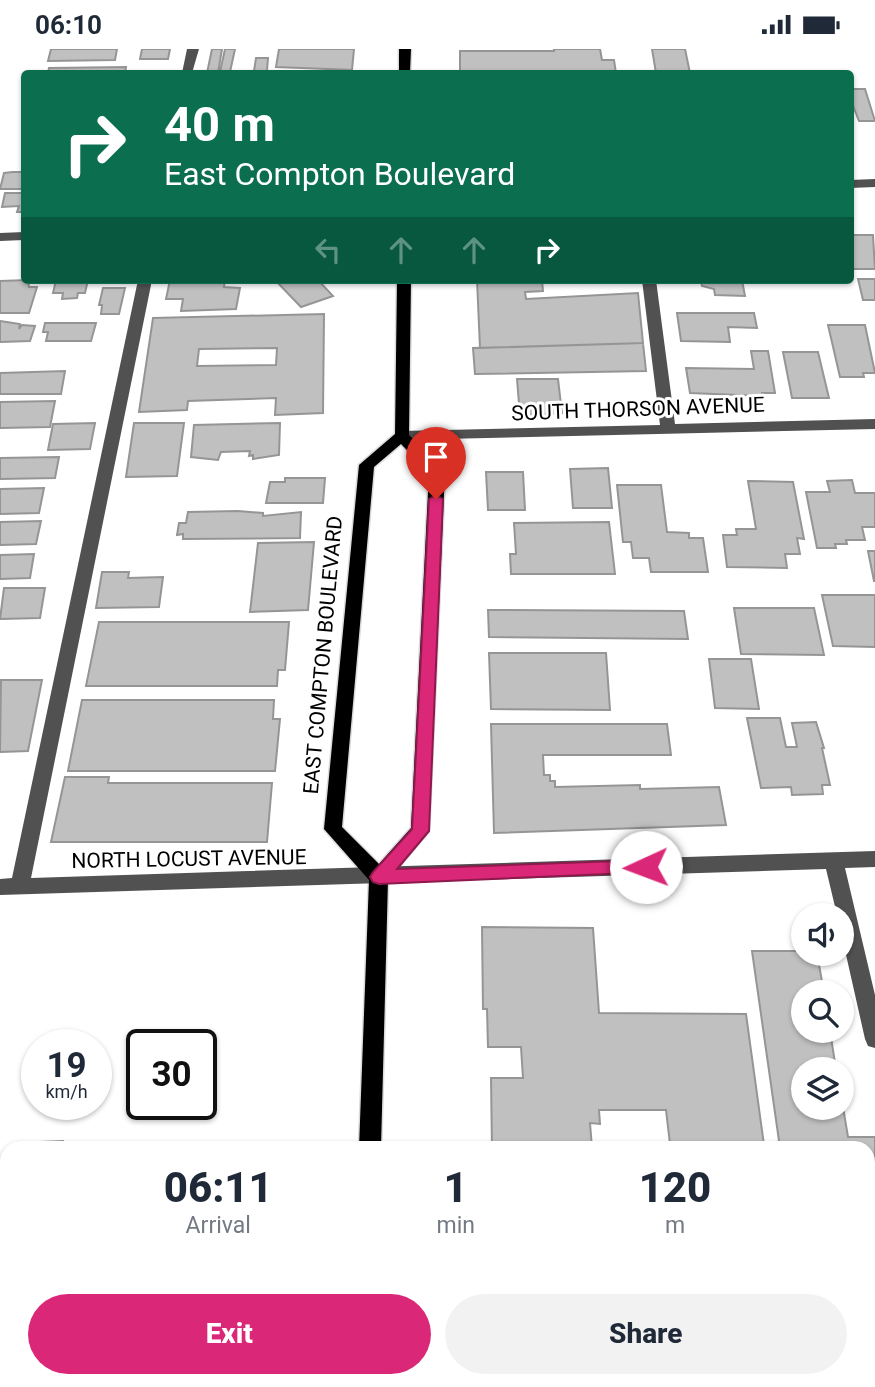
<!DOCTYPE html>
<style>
:root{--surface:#fff;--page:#f2f2f3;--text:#1f2937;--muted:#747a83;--accent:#db2777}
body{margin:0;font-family:Roboto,sans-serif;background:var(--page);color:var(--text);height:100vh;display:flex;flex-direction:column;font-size:26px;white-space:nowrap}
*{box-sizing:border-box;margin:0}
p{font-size:23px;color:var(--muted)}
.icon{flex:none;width:38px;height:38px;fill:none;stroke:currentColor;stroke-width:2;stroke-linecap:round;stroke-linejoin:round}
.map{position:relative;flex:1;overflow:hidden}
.drawer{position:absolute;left:0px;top:1092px;width:875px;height:247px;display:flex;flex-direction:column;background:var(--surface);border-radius:21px 21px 0 0;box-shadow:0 2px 5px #0004}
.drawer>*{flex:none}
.top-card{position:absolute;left:21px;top:21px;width:833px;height:214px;border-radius:7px;box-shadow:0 2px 5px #0004;background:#0b6e4f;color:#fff;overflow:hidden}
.tools{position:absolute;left:791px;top:854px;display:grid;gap:14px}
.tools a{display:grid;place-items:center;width:63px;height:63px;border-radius:50%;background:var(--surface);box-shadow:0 2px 5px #0004;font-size:35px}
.speed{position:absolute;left:21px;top:980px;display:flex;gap:14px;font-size:35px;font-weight:700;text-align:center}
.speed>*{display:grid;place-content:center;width:91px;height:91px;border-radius:50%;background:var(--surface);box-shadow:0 2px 5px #0004;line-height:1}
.speed small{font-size:18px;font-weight:400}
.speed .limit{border:4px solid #111;border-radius:10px;background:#fff;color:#111}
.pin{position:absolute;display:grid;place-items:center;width:60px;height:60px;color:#fff;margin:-72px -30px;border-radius:50% 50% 50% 0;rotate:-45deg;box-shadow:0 0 7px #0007}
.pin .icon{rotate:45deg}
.me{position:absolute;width:77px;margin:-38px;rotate:268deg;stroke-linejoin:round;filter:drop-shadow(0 0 5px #0008)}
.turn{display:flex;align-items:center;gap:24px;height:147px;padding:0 28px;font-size:32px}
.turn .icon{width:91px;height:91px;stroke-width:2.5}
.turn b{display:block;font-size:49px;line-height:60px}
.lanes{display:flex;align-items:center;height:66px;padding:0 28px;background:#0003;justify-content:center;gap:35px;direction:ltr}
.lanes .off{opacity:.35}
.eta{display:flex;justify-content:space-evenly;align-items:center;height:119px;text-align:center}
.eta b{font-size:42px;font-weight:800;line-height:49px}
.action{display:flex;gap:14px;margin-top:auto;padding:14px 28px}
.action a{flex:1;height:80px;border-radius:42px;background:var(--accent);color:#fff;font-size:28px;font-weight:800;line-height:80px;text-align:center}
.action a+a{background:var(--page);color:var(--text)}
.status{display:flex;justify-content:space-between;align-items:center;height:49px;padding:0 35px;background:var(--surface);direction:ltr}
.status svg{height:19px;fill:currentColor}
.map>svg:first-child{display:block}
</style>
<div class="status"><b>06:10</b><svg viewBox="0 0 49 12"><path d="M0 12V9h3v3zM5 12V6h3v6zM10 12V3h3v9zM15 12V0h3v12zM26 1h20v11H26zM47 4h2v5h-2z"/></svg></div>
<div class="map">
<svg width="875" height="1338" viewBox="0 0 875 1338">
<rect width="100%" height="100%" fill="#fff"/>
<path fill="#c0c0c0" stroke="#959595" stroke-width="2" fill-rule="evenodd" d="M51,0H117L115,11L48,12Z
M142,0H170L168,10H140Z
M212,0H222L218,24H207Z
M225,0H235L230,23H220Z
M279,0H354L352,21L276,18Z
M554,0H600L602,11H614L616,24H460V2H554Z
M652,0H685L690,24H656Z
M256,9H268L267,22H254Z
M126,18L125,24H48L49,19Z
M850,40H865L875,72H859L850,49Z
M13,123H24V140H0L4,124Z
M5,144H24V163H17L19,157L2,158Z
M850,186H873L875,220H851Z
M858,230H875V251H863Z
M28,231L29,238H37L29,264H0V232Z
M56,231H88L85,244H78L77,249L62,250L63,244H53Z
M170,231H225L224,238L240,239L236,260L181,262L183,250H166Z
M275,231H318L333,247L301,258Z
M477,231H542L543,242L525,243L526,250L638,244L643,294L480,299Z
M696,231H742L745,247L715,246L714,240L702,237L701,232Z
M103,239H125L119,265H101L102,256H99Z
M677,264H754L757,279L728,278L730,293L681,292Z
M324,265L323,364L275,366L276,349L188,352L187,361L139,363L153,269ZM277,299L276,316L197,317L199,300Z
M0,272L20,275L19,280L22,276L35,277L30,292L0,293Z
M45,274H96L91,292H46L48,283H43Z
M828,276H865L875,324H863L864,328H840Z
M643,294L646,322L475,325L473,299Z
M751,302H768L775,344H762V347L690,344L686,319L754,320Z
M783,303H818L829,349H792Z
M65,322L61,345H0V324Z
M517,330H558L562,364L520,367Z
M55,352L50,378L0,379V353Z
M95,374L90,400L48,401L53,375Z
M134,374H184L177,427L126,428Z
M280,374L279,406L253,410V406L249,407L250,402L221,403L218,411L191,408L194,376Z
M59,408L55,429L0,430V409Z
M608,419L612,459H573L570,420Z
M486,423H523L525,461H488Z
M285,429H325L323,454H266L270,433H285Z
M852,431L855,444H875V478H862L865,491H846L847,495H835L836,499H817L806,443H830L827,432Z
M748,432L793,433L804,490L797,489L800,505H785L787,519L727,518L723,486H737L736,480H756Z
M617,436H661L667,483L689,484V489H703L708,523H651L649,509H633L631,493H623Z
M44,439L39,464L0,465V440Z
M238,462L263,464V467L301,463L300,489L183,490V485L177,486L179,474H186L188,463Z
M41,472L36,495L0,496V473Z
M609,473L615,525H511L510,505H516L514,474Z
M314,493L308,561L250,563L258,494Z
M868,502H875V532H874Z
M34,505L30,529L0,530V506Z
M102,523H129L128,529L163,528L159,558L96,559Z
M4,539H45L40,569L0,570Z
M822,546H875V598L833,597Z
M734,559H814L824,606L741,605Z
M488,561L684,562L688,590L489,588Z
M99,573H289L285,621H278L277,637H86Z
M489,604H606L610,661L491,660Z
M709,610H751L759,660L715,659Z
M1,631H42L28,702L0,703Z
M82,651H274L273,670H280L275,722H68Z
M747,669H780L786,698H797L792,674L816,673L824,699H822L830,736H822L823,745L792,746L791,738L761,739Z
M491,675H667L671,706H543L544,726H550V732H555V738L640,736V740L719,738L726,776L494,784Z
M65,728H109L108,734H272L267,793H51Z
M482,878L593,879L599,964L746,965L764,1096L670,1095L666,1061H599L600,1075L590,1074L592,1099H492L491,1029H523L521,998H488L487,960H483Z
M752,902H803V905H817L824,943H803V982H830L836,1020H803V1059H842V1052L848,1088H875V1175H868V1099H780Z
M63,1092V1099H15L16,1094Z
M0,1145H7V1187H0Z
M0,1242H7V1332H216V1338H0Z
M605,1332H704V1338H606Z
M710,1332H780V1338H711Z"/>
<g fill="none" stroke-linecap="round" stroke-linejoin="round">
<defs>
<path id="major" d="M399,0H411L410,24H399Z
M397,231H411L409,386L445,423L429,782L388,831L381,1099H359L369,831L324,780L359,416L395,385ZM401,395L429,424L411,779L379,815L342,778L374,418Z
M352,1332H376L375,1338H351Z"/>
</defs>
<use href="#major" stroke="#dbdbdb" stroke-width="3"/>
<path fill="#515151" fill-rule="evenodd" d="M187,0H199L192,24H182Z
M875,130V138L850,139V131Z
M24,183V191L0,192V184Z
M138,231H152L31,829L875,802V818L845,819L875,946V999L868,997L865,990L842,888V866H837L826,820L0,846V830L12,829Z
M642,231H656L675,375L875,370V380L397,391L395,387L397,383L402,382L660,376Z"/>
<use href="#major" fill="#000" fill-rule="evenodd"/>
</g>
<path fill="#db2777" stroke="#8e194d" stroke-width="2" d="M436,446L443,450L429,782L397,820L646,811L653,813L655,818L653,823L379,835L373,833L370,828L373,823L412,780L429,450Z"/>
<g text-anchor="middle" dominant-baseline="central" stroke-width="6" stroke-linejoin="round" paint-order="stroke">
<g font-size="21" fill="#000" stroke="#fff">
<text transform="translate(638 360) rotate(-2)">SOUTH THORSON AVENUE</text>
<text transform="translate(323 606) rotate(-85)">EAST COMPTON BOULEVARD</text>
<text transform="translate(189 810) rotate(-1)">NORTH LOCUST AVENUE</text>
</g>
</g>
</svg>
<div class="tools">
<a><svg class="icon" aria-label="sound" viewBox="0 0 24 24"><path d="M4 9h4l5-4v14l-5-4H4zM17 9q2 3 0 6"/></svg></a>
<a><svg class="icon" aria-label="search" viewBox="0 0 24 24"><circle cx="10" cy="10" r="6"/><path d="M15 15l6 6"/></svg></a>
<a><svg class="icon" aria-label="layers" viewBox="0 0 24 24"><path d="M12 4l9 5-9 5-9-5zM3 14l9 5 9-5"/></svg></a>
</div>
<div class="speed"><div>19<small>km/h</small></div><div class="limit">30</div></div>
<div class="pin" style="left:436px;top:450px;background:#d93025"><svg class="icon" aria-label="arrive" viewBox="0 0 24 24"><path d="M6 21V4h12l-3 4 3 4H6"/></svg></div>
<svg class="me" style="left:646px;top:818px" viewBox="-20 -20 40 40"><circle r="19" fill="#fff"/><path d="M0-13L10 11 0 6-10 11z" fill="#db2777"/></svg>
<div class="top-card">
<div class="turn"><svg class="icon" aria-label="right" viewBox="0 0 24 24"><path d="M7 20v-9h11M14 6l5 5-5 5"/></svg><div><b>40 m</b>East Compton Boulevard</div></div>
<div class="lanes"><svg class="icon off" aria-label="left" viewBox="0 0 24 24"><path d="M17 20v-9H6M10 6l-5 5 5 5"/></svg><svg class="icon off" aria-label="ahead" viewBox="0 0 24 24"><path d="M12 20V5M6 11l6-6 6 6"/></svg><svg class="icon off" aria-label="ahead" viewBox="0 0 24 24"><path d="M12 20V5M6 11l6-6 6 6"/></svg><svg class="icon" aria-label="right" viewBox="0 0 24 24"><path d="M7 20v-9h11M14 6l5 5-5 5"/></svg></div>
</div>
<section class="drawer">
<div class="eta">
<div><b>06:11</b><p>Arrival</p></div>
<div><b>1</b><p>min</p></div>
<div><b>120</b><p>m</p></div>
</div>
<div class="action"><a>Exit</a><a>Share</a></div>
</section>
</div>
